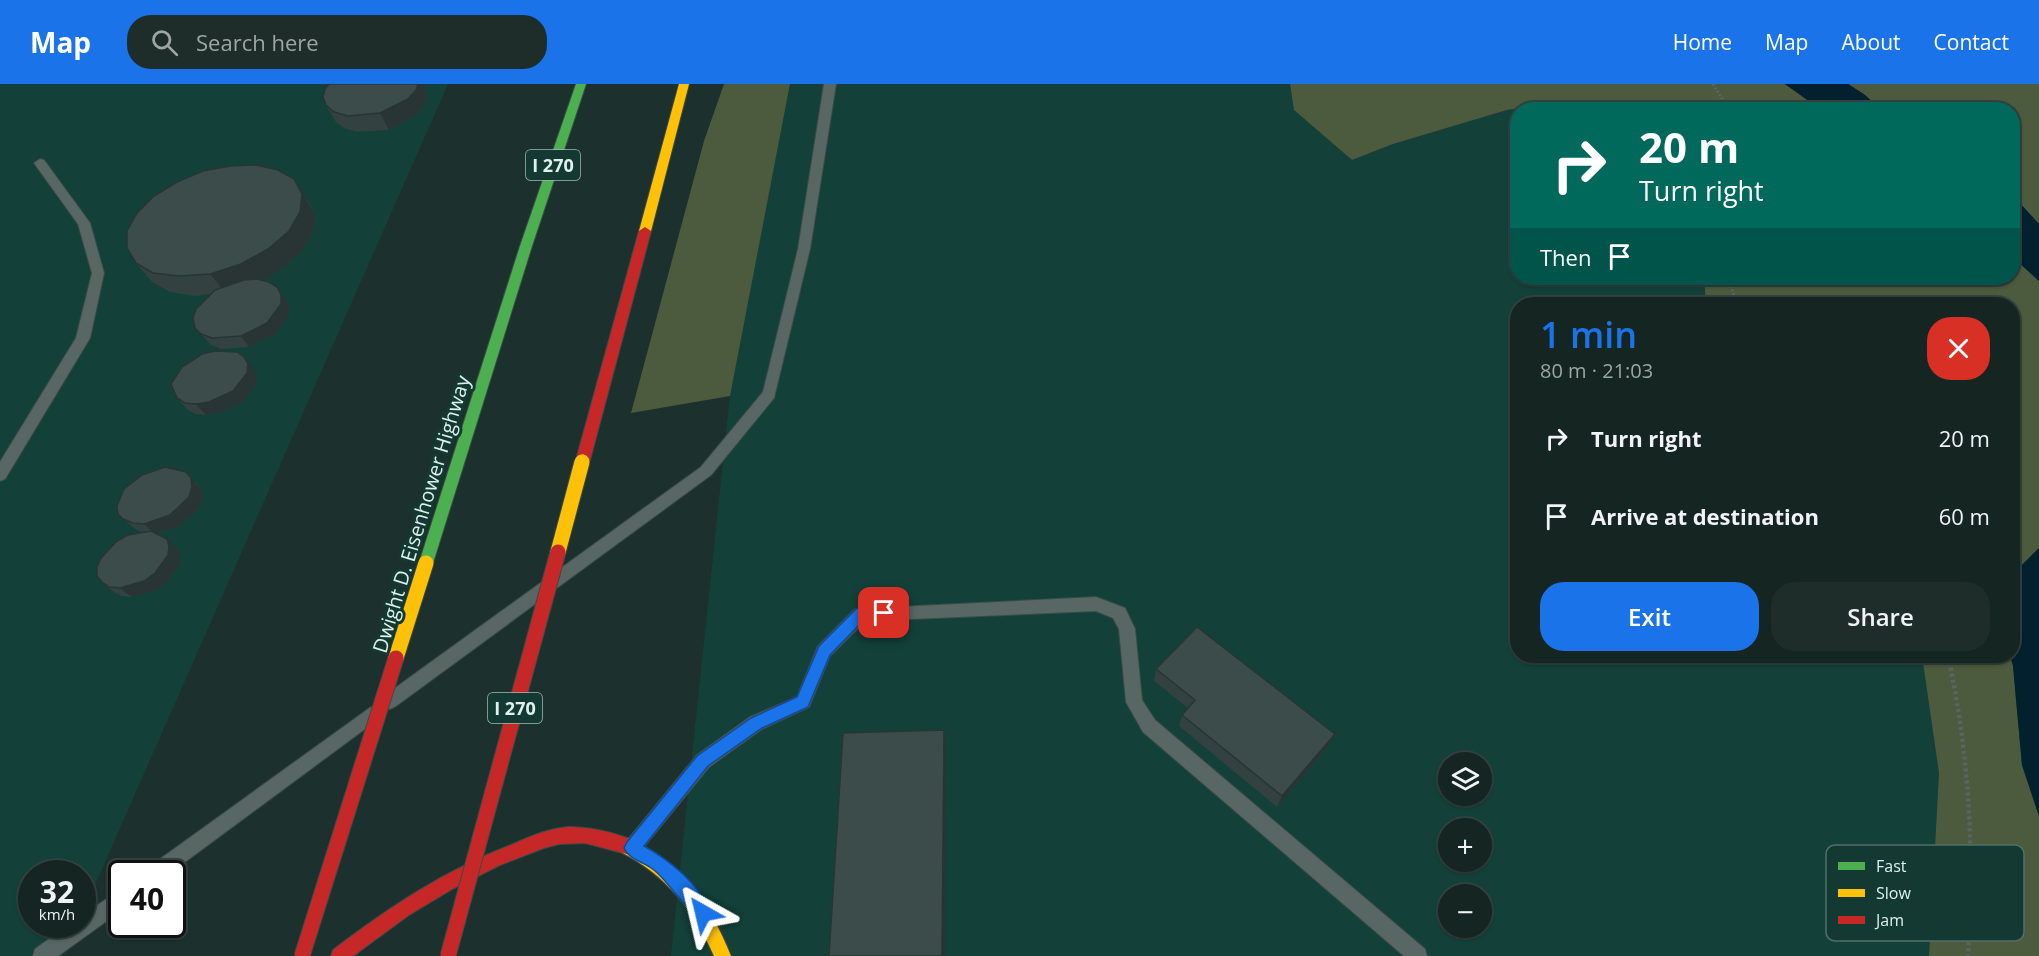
<!DOCTYPE html>
<meta charset="utf-8">
<style>
:root{--surface:#152522;--page:#1e2d2a;--text:#f1f3f6;--muted:#9da5a5;--line:#344240;--accent:#1a73e8}
body{margin:0;font-family:"Open Sans",sans-serif;background:var(--page);color:var(--text);height:100vh;display:flex;flex-direction:column;font-size:22px;white-space:nowrap}
*{box-sizing:border-box;margin:0}
p{font-size:20px;color:var(--muted)}
.icon{flex:none;width:33px;height:33px;fill:none;stroke:currentColor;stroke-width:2;stroke-linecap:round;stroke-linejoin:round}
.map{position:relative;flex:1;overflow:hidden}
.sheet{position:absolute;left:1510px;top:213px;width:510px;height:366px;display:flex;flex-direction:column;background:var(--surface);border-radius:24px;box-shadow:0 2px 4px #0004,0 0 0 2px var(--line)}
.sheet>*{flex:none}
.banner{position:absolute;left:1510px;top:18px;width:510px;height:183px;border-radius:24px;box-shadow:0 2px 4px #0004,0 0 0 2px var(--line);background:#00695c;color:#fff;overflow:hidden}
.controls{position:absolute;left:1438px;top:668px;display:grid;gap:12px}
.controls a{display:grid;place-items:center;width:54px;height:54px;border-radius:50%;background:var(--surface);box-shadow:0 2px 4px #0004,0 0 0 2px var(--line);font-size:30px}
.speed{position:absolute;left:18px;top:776px;display:flex;gap:12px;font-size:30px;font-weight:700;text-align:center}
.speed>*{display:grid;place-content:center;width:78px;height:78px;border-radius:50%;background:var(--surface);box-shadow:0 2px 4px #0004,0 0 0 2px var(--line);line-height:1}
.speed small{font-size:15px;font-weight:400}
.speed .limit{border:3px solid #111;border-radius:9px;background:#fff;color:#111}
.pin{position:absolute;display:grid;place-items:center;width:51px;height:51px;color:#fff;margin:-26px;border-radius:12px;box-shadow:0 3px 9px #0006}
.me{position:absolute;width:66px;margin:-33px;rotate:323deg;stroke-linejoin:round;filter:drop-shadow(0 0 4px #0008)}
.turn{display:flex;align-items:center;gap:21px;height:126px;padding:0 30px;font-size:27px}
.turn .icon{width:78px;height:78px;stroke-width:2.5}
.turn b{display:block;font-size:42px;line-height:51px}
.then{display:flex;align-items:center;height:57px;padding:0 30px;background:#0003;gap:12px;font-size:22px}
.round{display:grid;place-items:center;flex:none;width:63px;height:63px;border-radius:24px;background:var(--page)}
.summary{display:flex;align-items:center;justify-content:space-between;height:102px;padding:0 30px}
h1{font-size:36px;font-weight:600;line-height:45px;color:var(--accent)}
.button{display:flex;gap:12px;margin-top:auto;padding:12px 30px}
.button a{flex:1;height:69px;border-radius:24px;background:var(--accent);color:#fff;font-size:24px;font-weight:600;line-height:69px;text-align:center}
.button a+a{background:var(--page);color:var(--text)}
ul{padding:0;list-style:none}
li{display:flex;align-items:center;gap:18px;height:78px;padding:0 30px}
li div{flex:1}
li b{display:block;font-size:22px}
li em{font-style:normal}
header{display:flex;align-items:center;gap:36px;box-sizing:border-box;height:84px;padding:0 30px;background:var(--accent);color:#fff}
header strong{font-size:28px}
nav{display:flex;gap:33px;margin-inline-start:auto;font-size:21px}
.search{width:420px;height:54px;background:var(--page);display:flex;align-items:center;gap:15px;box-sizing:border-box;padding:0 21px;border-radius:24px;color:var(--muted);font-size:22px}
.map>svg:first-child{display:block}
</style>
<header>
<strong>Map</strong>
<div class="search"><svg class="icon" aria-label="search" viewBox="0 0 24 24"><circle cx="10" cy="10" r="6"/><path d="M15 15l6 6"/></svg>Search here</div>
<nav><a>Home</a><a>Map</a><a>About</a><a>Contact</a></nav>
</header>
<div class="map">
<svg width="2039" height="872" viewBox="0 0 2039 872">
<rect width="100%" height="100%" fill="#1c312d"/>
<path fill="#13413a" fill-rule="evenodd" d="M0,0H448L83,828L82,789H32V840H77L63,872H0Z
M790,0H1290L1295,26L1352,76L1393,60L1507,26L1575,16H1600L1619,25L1518,26V194H1704L1706,220H1518V572H1922L1939,689L1929,872H671L731,302ZM1449,678H1482V711H1449ZM1449,744H1482V777H1449ZM1449,810H1482V843H1449Z"/>
<path fill="#4c5a3d" d="M724,0H790L730,312L631,329L704,57Z
M1290,0H1785L1820,25L1619,26L1600,16H1575L1507,26L1393,60L1352,76L1294,26Z
M1848,0H2039V140L2013,112V26L1880,25L1865,11Z
M2013,173L2039,197V464L2013,490V220H1706L1704,194H2013Z
M1922,572H2010L2013,581L2022,681L2039,732V872H1929L1939,689Z"/>
<path fill="#03202f" d="M1785,0H1848L1865,11L1880,25H1820Z
M2013,112L2039,140V197L2013,173Z
M2039,464V732L2022,681L2013,582L2010,572H2013V490Z"/>
<g fill="none" stroke-linecap="round" stroke-linejoin="round">
<defs>
<path id="lane" d="M824,0H836L810,165L774,314L711,391L396,622L390,625L384,622L382,617L384,612L701,383L763,308L798,165Z
M40,75L44,76L90,139L104,189L90,254L5,395L0,397V378L76,254L92,189L78,140L34,79Z
M1096,513L1125,524L1135,545L1142,616L1155,636L1425,865L1427,872H1404L1143,648L1126,618L1119,545L1113,534L1096,527L865,537L830,572L809,623L762,645L709,683L638,770L632,773L626,770L623,764L626,758L697,671L750,633L797,613L818,562L855,525Z
M371,623L377,626L379,631L377,636L170,789H146L149,783Z
M122,805V826L58,872H33L35,865L70,840H82V831Z"/>
<path id="fast" d="M576,0H586L532,162L433,479L431,483L426,485L421,483L419,479L520,162Z"/>
<path id="slow" d="M679,0H689L651,147L645,151L639,147Z
M627,754C679,775 711,821 731,872H714C694,826 666,791 621,768L619,762L621,756Z"/>
<path id="jam" d="M645,143L651,147L590,376L583,381L576,376L639,147Z
M568,743C591,743 611,748 633,756L635,762L633,768L627,770L585,759L559,760L544,764L500,781L454,804L409,831L353,872H331L333,866C388,824 445,786 511,761C529,753 547,745 568,743Z"/>
</defs>
<use href="#lane" stroke="#3b4b48" stroke-width="2"/>
<use href="#fast" stroke="#3b4b48" stroke-width="2"/>
<use href="#slow" stroke="#3b4b48" stroke-width="2"/>
<use href="#jam" stroke="#3b4b48" stroke-width="2"/>
<path stroke="#586663" stroke-width="3" stroke-dasharray="2 2" stroke-linecap="butt" d="M1713,0L1722,15L1723,26
M1728,194L1737,220"/>
<path stroke="#586663" stroke-width="4.5" stroke-dasharray="3 3" stroke-linecap="butt" d="M1948,572C1970,672 1974,770 1968,872"/>
<use href="#lane" fill="#586764" fill-rule="evenodd"/>
<use href="#fast" fill="#4caf50" fill-rule="evenodd"/>
<use href="#slow" fill="#ffc107" fill-rule="evenodd"/>
<use href="#jam" fill="#c62828" fill-rule="evenodd"/>
<defs>
<path id="slow-bridge-far1" d="M582,380L583,376"/>
<path id="slow-bridge" d="M558,468L582,378
M396,574L426,479"/>
<path id="jam-bridge" d="M302,872L396,574
M448,872L558,468"/>
</defs>
<use href="#slow-bridge-far1" stroke="#3b4b48" stroke-width="14" stroke-linecap="butt"/>
<use href="#slow-bridge" stroke="#3b4b48" stroke-width="17" stroke-linecap="butt"/>
<use href="#jam-bridge" stroke="#3b4b48" stroke-width="17" stroke-linecap="butt"/>
<use href="#slow-bridge-far1" stroke="#ffc107" stroke-width="11"/>
<use href="#slow-bridge" stroke="#ffc107" stroke-width="15"/>
<use href="#jam-bridge" stroke="#c62828" stroke-width="15"/>
</g>
<path fill="#334140" d="M425,4L427,12L424,22L416,31L389,46L357,48L344,44L336,38L326,21Z
M307,115L315,130L313,148L302,167L282,185L262,196L285,214L290,222L289,231L275,250L249,263L221,265L211,261L195,244L210,210L195,212L170,208L152,198L136,179Z
M253,284L257,291L256,300L243,318L219,329L206,331L195,330L187,325L177,314Z
M196,398L201,405L203,413L200,423L181,441L156,450L178,464L180,472V480L167,498L156,506L132,513L121,512L114,508L102,498L142,448L135,445L123,435Z
M1156,585L1329,661L1277,723L1179,642L1182,631L1188,624L1154,597Z"/>
<path fill="#293534" d="M418,0H423L425,4L427,12L424,22L416,31L389,46L380,29Z
M294,95L315,130L313,148L302,167L282,185L256,200L226,209L210,190Z
M277,203L285,214L290,222L289,231L275,250L249,263L241,252Z
M244,273L253,284L257,291L256,300L243,318L219,329L206,331L196,320Z
M186,388L201,405L203,413L200,423L181,441L155,450L144,440Z
M167,455L178,464L180,472V480L167,498L156,506L132,513L120,504Z
M944,646L946,660L945,872H942Z
M1335,650L1329,661L1277,723L1282,712Z"/>
<path fill="#3b4c4b" stroke="#293534" stroke-width="1.5" d="M329,0H418L416,6L408,15L380,29L348,32L334,28L326,21L323,13L325,5Z
M256,81L278,86L294,95L302,110L300,128L289,147L268,165L241,180L210,190L179,192L153,189L136,179L127,164V147L137,129L154,112L177,98L203,87L230,82Z
M257,195L269,198L277,203L281,211V220L267,239L241,252L212,254L201,250L195,244L193,234L196,225L215,206L244,196Z
M215,267L237,268L244,273L248,280L247,289L233,307L209,318L196,320L185,319L177,314L171,300L182,283L202,270Z
M165,383L186,388L191,394L192,403L189,413L170,431L144,440L133,439L123,435L118,430L117,422L124,405L142,391Z
M151,447L167,455L169,462L168,471L155,489L144,497L120,504L109,503L102,498L97,492V483L101,474L117,457L128,451Z
M1197,543L1335,650L1282,712L1182,631L1195,616L1156,585Z
M944,646L942,872H829L843,649Z"/>
<path fill="#1a73e8" stroke="#114b97" stroke-width="1.5" d="M861,523L889,524L891,529L889,533L864,536L830,571L808,623L762,644L708,682L644,762C671,777 699,800 711,829L709,835L703,838C693,834 667,796 654,786C645,778 629,776 624,764L627,758L697,672L751,634L797,613L819,562L856,525Z"/>
<g text-anchor="middle" dominant-baseline="central" stroke-width="6" stroke-linejoin="round" paint-order="stroke">
<g fill="#143933" stroke="#a1bab5" stroke-width="1.5">
<rect x="526" y="66" width="54" height="30" rx="4.5"/>
<rect x="488" y="609" width="54" height="30" rx="4.5"/>
</g>
<g font-size="18" font-weight="bold" fill="#ddf1ed">
<text x="553" y="81">I 270</text>
<text x="515" y="624">I 270</text>
</g>
<g font-size="20" fill="#ddf1ed" stroke="#143933">
<text transform="translate(421 430) rotate(-73)">Dwight D. Eisenhower Highway</text>
</g>
</g>
<rect x="1826" y="761" width="198" height="96" rx="9" fill="#143933" stroke="#50706b" stroke-width="1.5"/>
<rect x="1838" y="778" width="27" height="8" fill="#4caf50"/>
<rect x="1838" y="805" width="27" height="8" fill="#ffc107"/>
<rect x="1838" y="832" width="27" height="8" fill="#c62828"/>
<g font-size="16" fill="#ddf1ed">
<text x="1876" y="788">Fast</text>
<text x="1876" y="815">Slow</text>
<text x="1876" y="842">Jam</text>
</g>
</svg>
<div class="controls">
<a><svg class="icon" aria-label="layers" viewBox="0 0 24 24"><path d="M12 4l9 5-9 5-9-5zM3 14l9 5 9-5"/></svg></a>
<a>+</a>
<a>−</a>
</div>
<div class="speed"><div>32<small>km/h</small></div><div class="limit">40</div></div>
<div class="pin" style="left:884px;top:529px;background:#d93025"><svg class="icon" aria-label="arrive" viewBox="0 0 24 24"><path d="M6 21V4h12l-3 4 3 4H6"/></svg></div>
<svg class="me" style="left:703px;top:829px" viewBox="-20 -20 40 40"><path d="M0-17L14 15 0 8-14 15z" fill="#1a73e8" stroke="#fff" stroke-width="4"/></svg>
<div class="banner">
<div class="turn"><svg class="icon" aria-label="right" viewBox="0 0 24 24"><path d="M7 20v-9h11M14 6l5 5-5 5"/></svg><div><b>20 m</b>Turn right</div></div>
<div class="then">Then<svg class="icon" aria-label="arrive" viewBox="0 0 24 24"><path d="M6 21V4h12l-3 4 3 4H6"/></svg></div>
</div>
<section class="sheet">
<div class="summary"><div><h1>1 min</h1><p>80 m · 21:03</p></div><a class="round" style="background:#d93025;color:#fff"><svg class="icon" aria-label="close" viewBox="0 0 24 24"><path d="M6 6l12 12M18 6L6 18"/></svg></a></div>
<ul>
<li><svg class="icon" aria-label="right" viewBox="0 0 24 24"><path d="M7 20v-9h11M14 6l5 5-5 5"/></svg><div><b>Turn right</b></div><em>20 m</em></li>
<li><svg class="icon" aria-label="arrive" viewBox="0 0 24 24"><path d="M6 21V4h12l-3 4 3 4H6"/></svg><div><b>Arrive at destination</b></div><em>60 m</em></li>
</ul>
<div class="button"><a>Exit</a><a>Share</a></div>
</section>
</div>
